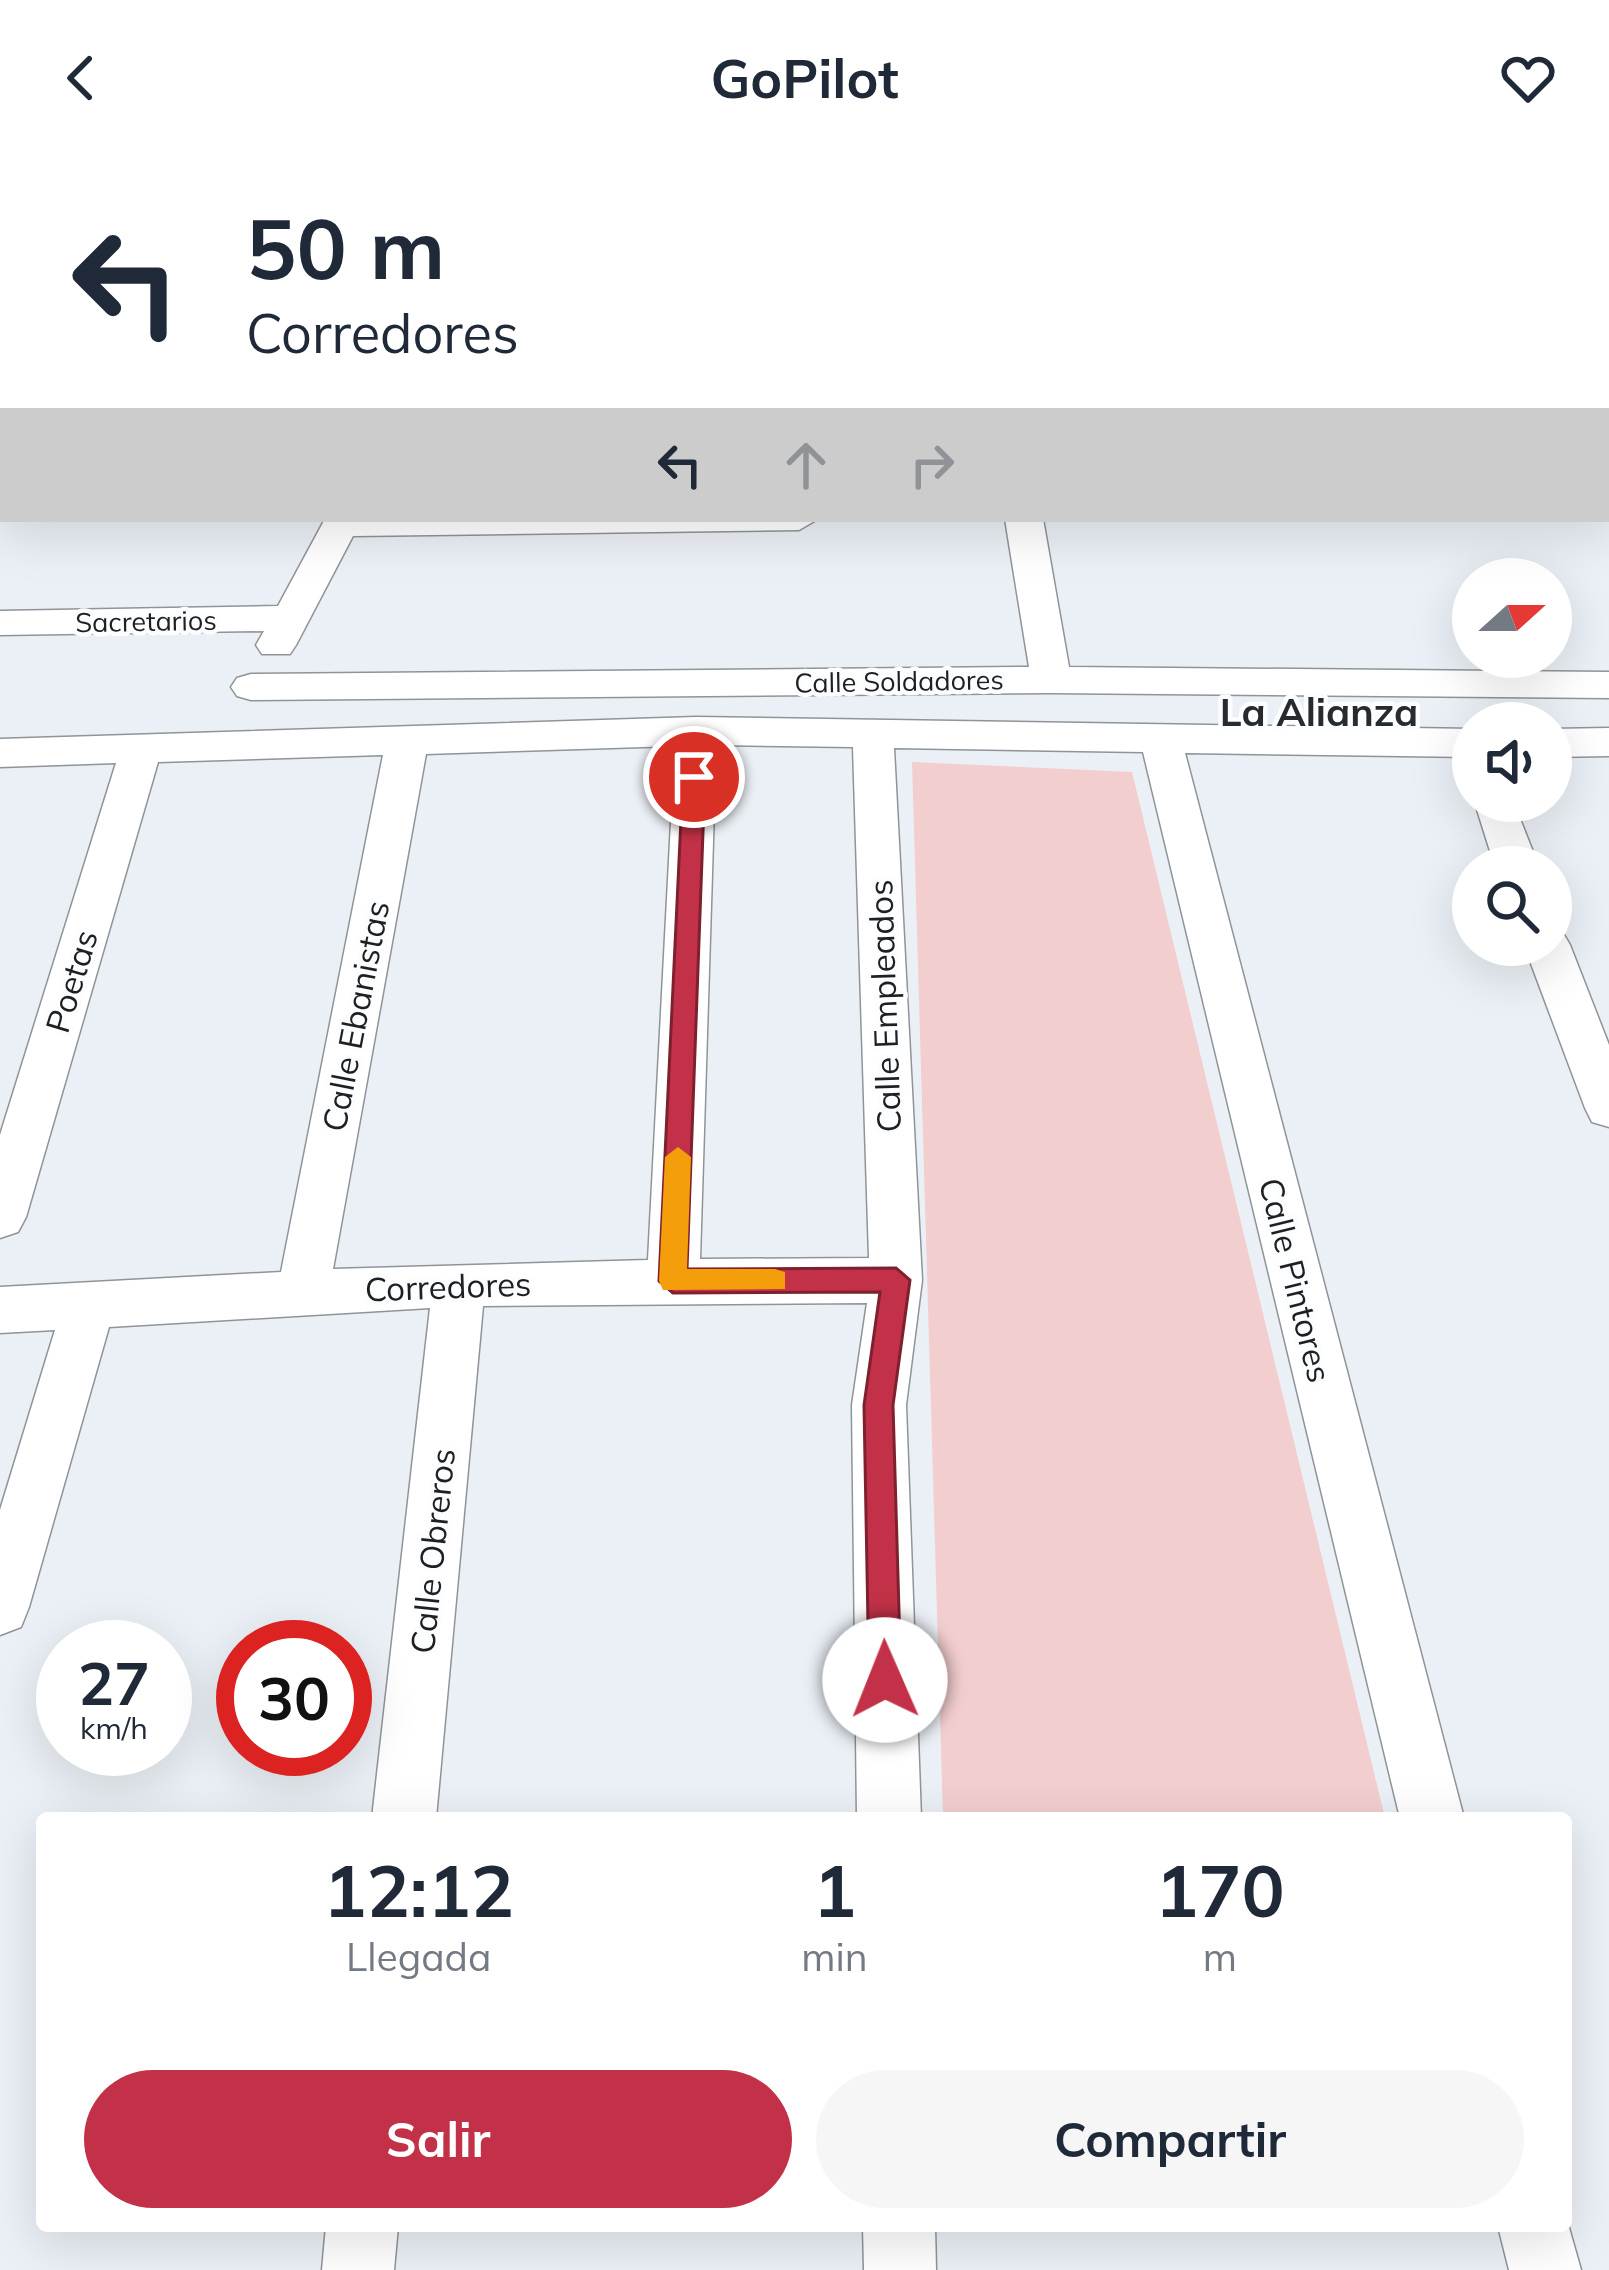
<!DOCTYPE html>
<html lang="es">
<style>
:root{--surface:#fff;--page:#f6f6f7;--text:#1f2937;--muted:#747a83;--accent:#c23147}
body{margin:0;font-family:Mulish,sans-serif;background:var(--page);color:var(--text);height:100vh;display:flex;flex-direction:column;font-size:45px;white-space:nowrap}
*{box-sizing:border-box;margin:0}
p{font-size:39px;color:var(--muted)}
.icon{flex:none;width:66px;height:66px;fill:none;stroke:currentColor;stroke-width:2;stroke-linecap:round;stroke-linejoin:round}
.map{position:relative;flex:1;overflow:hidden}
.details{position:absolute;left:36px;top:1656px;width:1536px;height:420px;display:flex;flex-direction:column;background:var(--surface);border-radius:12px;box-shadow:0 12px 48px #0002}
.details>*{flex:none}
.top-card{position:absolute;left:0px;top:0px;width:1611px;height:366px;box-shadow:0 12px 48px #0002;background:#fff;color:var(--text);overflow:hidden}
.needle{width:78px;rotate:69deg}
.controls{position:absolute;left:1452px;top:402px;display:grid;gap:24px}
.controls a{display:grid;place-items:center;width:120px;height:120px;border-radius:50%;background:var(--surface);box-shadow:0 12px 48px #0002;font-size:60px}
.speed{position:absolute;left:36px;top:1464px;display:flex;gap:24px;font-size:60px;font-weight:700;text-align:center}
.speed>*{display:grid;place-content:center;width:156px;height:156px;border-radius:50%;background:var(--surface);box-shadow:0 12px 48px #0002;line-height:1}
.speed small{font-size:30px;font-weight:400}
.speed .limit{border:18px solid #d22;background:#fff;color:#111}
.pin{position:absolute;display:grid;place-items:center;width:102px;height:102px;color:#fff;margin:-51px;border:6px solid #fff;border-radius:50%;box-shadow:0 3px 12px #0007}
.me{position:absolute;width:132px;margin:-66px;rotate:359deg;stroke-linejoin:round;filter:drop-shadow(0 0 9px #0008)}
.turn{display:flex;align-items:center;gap:42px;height:252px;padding:0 48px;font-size:54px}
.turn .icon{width:156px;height:156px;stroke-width:2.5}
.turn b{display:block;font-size:84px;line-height:102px}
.lanes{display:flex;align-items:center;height:114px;padding:0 48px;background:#0003;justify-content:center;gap:60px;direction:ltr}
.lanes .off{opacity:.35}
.eta{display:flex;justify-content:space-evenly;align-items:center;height:204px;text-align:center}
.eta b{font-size:72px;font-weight:700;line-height:84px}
.button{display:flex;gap:24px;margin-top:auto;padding:24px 48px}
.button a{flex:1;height:138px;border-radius:72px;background:var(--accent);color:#fff;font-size:48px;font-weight:700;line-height:138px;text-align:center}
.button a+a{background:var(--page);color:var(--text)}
header{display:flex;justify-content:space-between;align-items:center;height:156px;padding:0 48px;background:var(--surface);font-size:54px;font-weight:700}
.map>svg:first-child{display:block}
</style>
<header><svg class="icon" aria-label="back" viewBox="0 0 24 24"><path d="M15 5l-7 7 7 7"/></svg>GoPilot<svg class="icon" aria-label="heart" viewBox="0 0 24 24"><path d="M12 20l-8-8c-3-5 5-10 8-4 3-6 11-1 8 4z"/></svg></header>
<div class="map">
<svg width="1609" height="2114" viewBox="0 0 1609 2114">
<rect width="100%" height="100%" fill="#ebf0f6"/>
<path fill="#f3cece" d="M912,606L1132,616L1385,1662H943Z"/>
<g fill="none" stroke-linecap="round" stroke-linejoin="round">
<defs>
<path id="street" d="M0,0H14L17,3H3L0,14Z
M92,0H291L90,3Z
M472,0H502L471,3Z
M947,0H977L978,3H948Z
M1392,0H1422L1423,3H1393Z
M1511,0H1541L1543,3H1513Z
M1608,82H1609V101H1608Z
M0,130H3V150H0Z
M1608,197H1609V217H1608Z
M3,276V298L0,299V277Z
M1608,296H1609V320H1608Z
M1608,342H1609V364L1604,363Z
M325,363H818L799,374L353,380L296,489L290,498H262L256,489L264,475L0,479V455L278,450Z
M1005,363H1043L1069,511L1609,516V542L1051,537L251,544L237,540L231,531L237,522L251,518L1029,511Z
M696,561L1473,573V601L1185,597L1464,1662H1400L1143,596L894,592L922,1124L906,1249L921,1662H857L852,1249L867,1147L483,1150L436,1662H372L430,1152L109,1171L29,1451L21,1471L0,1479V1354L55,1174L0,1177V1131L281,1116L383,599L158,606L26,1061L18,1076L0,1082V979L116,607L0,611V583ZM716,589L853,591L869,1102L700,1103ZM675,590L648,1104L333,1113L426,598Z
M1609,572V600L1551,601V573Z
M1473,641L1513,645L1539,711H1495Z
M1551,773L1563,777L1570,789L1609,889V971L1592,966L1585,952L1524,789H1551Z
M1566,2061L1581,2114H1509L1498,2070H1566Z
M326,2070H398L394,2114H322Z
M863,2070H935L936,2114H864Z"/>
</defs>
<use href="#street" stroke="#8f9499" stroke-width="3"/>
<use href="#street" fill="#fff" fill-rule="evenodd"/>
</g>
<path fill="#c23147" stroke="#7e202e" stroke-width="3" d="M694,613L705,621L687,1113L896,1112L910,1124L893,1249L901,1524L897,1536L885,1540L874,1536L869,1524L864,1249L880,1136L673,1137L659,1125L683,621Z"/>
<path fill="#f59e0b" d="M678,991L691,1001L687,1113H775L785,1116V1133L663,1134L659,1125L665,1001Z"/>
<g text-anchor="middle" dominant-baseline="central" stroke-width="9" stroke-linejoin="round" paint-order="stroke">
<g font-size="27" fill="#1d1f21" stroke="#fcfdfe">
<text transform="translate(146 465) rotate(-1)">Sacretarios</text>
<text transform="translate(899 525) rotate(-1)">Calle Soldadores</text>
</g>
<g font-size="33" fill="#1d1f21" stroke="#fcfdfe">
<text transform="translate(71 825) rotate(-73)">Poetas</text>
<text transform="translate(884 850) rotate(-92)">Calle Empleados</text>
<text transform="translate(355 860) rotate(-79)">Calle Ebanistas</text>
<text transform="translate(1296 1124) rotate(76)">Calle Pintores</text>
<text transform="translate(448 1130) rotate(-2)">Corredores</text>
<text transform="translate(432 1395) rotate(-84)">Calle Obreros</text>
</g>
<g font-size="39" font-weight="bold" fill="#272b2f" stroke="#fcfdfe">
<text x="1319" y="555">La Alianza</text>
</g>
</g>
</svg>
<div class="controls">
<a><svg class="needle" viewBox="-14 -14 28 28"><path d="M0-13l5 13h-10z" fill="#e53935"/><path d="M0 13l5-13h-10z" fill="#747a83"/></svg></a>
<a><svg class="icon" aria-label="sound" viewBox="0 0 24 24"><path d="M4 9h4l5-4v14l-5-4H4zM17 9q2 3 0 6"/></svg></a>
<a><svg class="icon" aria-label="search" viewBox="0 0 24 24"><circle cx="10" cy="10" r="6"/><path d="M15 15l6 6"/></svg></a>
</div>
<div class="speed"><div>27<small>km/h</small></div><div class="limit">30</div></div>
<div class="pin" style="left:694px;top:621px;background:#d93025"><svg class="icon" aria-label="arrive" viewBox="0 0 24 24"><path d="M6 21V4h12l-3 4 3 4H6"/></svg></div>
<svg class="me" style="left:885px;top:1524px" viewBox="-20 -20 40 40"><circle r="19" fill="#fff"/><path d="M0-13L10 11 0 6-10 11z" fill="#c23147"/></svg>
<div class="top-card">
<div class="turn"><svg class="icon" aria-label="left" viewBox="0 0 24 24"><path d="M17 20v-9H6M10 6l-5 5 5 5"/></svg><div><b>50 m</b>Corredores</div></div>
<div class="lanes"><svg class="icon" aria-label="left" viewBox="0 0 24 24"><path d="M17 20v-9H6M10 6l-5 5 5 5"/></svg><svg class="icon off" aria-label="ahead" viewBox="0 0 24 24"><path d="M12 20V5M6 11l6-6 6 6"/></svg><svg class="icon off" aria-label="right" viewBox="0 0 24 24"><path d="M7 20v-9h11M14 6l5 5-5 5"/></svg></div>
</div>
<section class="details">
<div class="eta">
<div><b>12:12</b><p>Llegada</p></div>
<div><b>1</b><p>min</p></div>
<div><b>170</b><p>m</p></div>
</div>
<div class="button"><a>Salir</a><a>Compartir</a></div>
</section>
</div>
